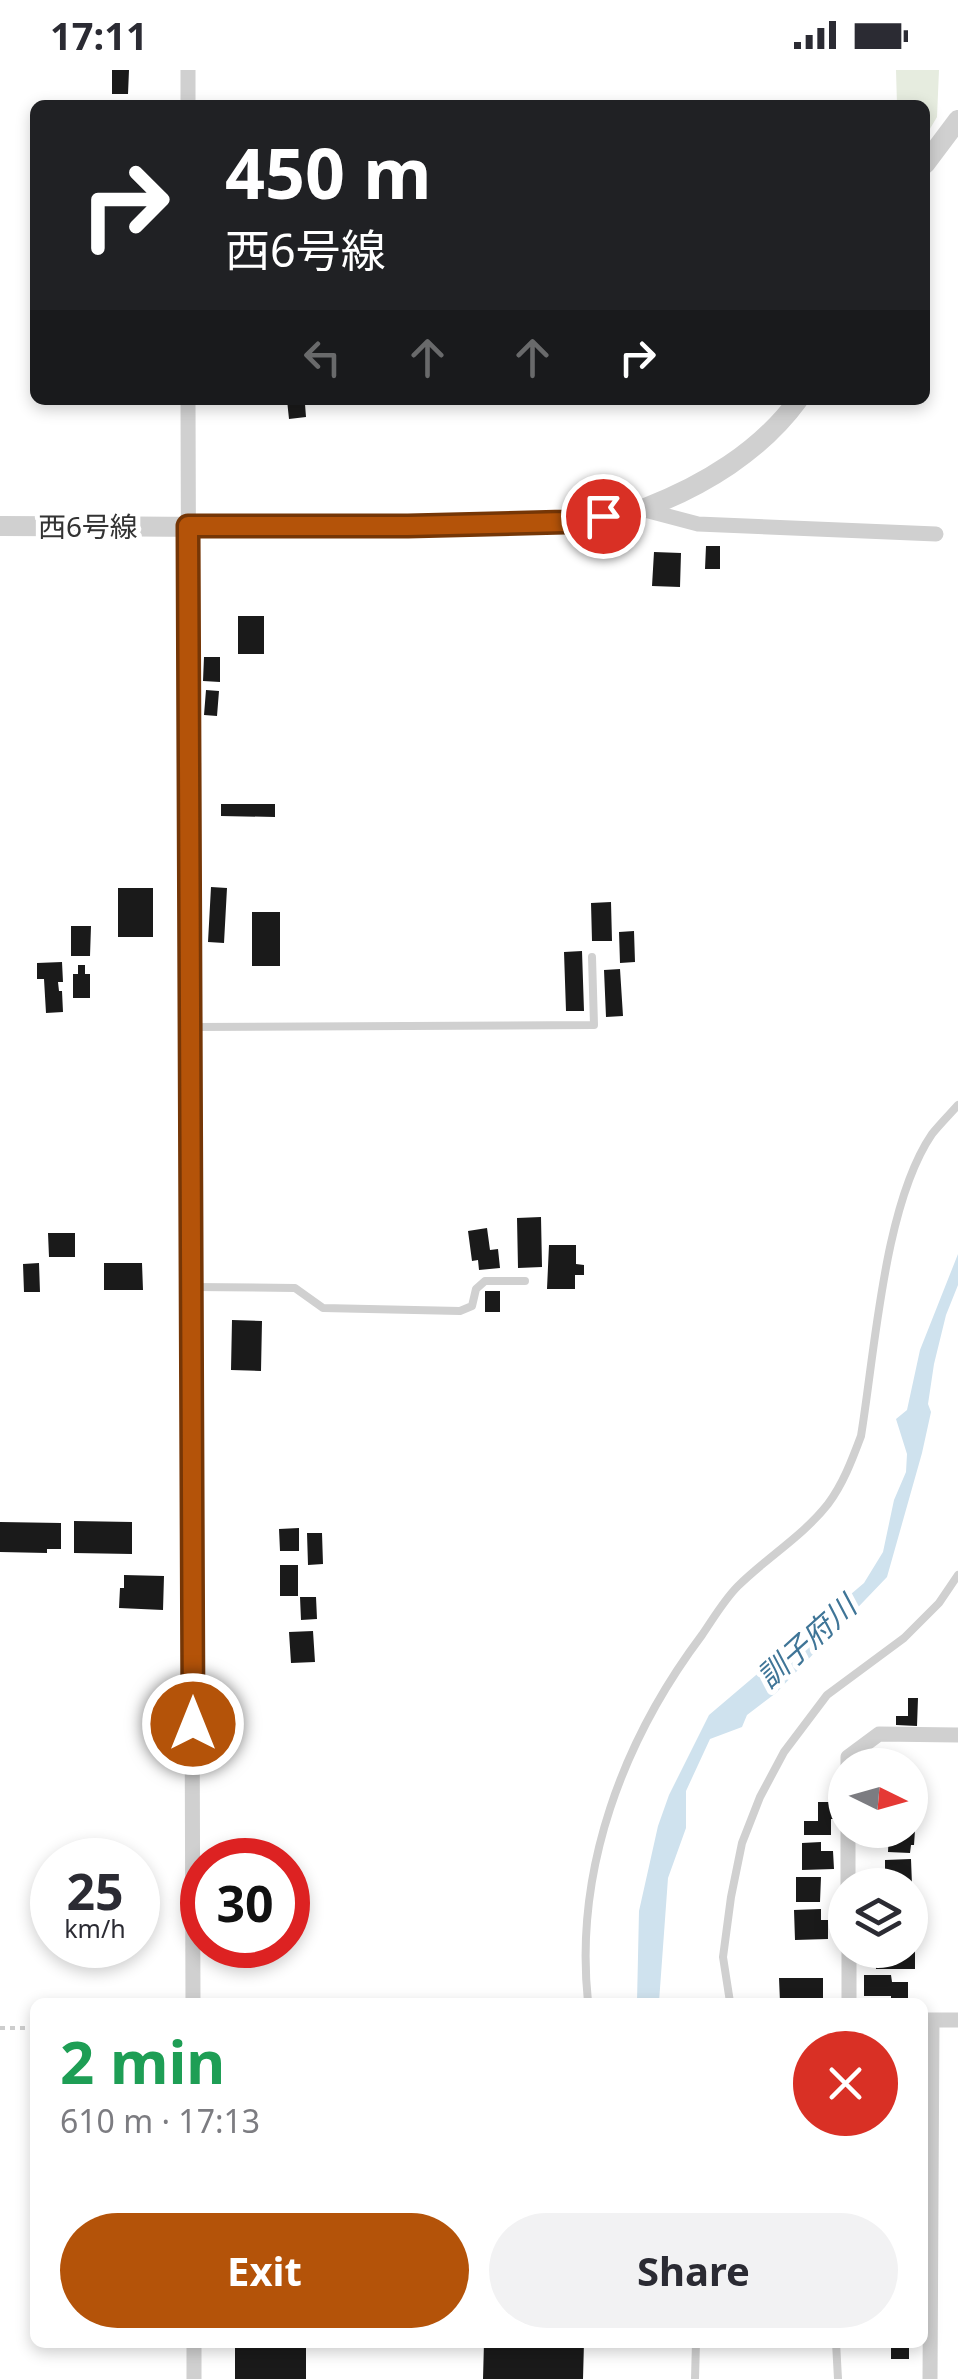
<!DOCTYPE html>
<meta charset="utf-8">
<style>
:root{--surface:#fff;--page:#f2f2f3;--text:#2b2b33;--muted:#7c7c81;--accent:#b45309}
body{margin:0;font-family:"Noto Sans","Noto Sans JP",sans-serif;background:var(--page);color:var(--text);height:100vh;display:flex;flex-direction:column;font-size:38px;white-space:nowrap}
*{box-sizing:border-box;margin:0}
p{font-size:32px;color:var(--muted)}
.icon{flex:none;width:55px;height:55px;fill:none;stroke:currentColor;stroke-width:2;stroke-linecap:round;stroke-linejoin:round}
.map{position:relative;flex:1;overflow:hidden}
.details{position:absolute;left:30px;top:1928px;width:898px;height:350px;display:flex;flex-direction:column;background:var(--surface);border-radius:15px;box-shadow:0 5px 15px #0003}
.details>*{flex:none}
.banner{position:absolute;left:30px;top:30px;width:900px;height:305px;border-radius:15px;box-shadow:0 5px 15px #0003;background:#202124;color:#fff;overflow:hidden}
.needle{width:65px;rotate:95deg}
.tools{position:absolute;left:828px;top:1678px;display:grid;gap:20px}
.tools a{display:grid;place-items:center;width:100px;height:100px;border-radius:50%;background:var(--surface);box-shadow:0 5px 15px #0003;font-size:50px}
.speed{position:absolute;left:30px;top:1768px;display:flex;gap:20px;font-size:50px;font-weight:700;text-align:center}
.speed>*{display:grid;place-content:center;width:130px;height:130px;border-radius:50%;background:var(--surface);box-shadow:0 5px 15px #0003;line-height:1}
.speed small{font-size:25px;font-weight:400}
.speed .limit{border:15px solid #d22;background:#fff;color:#111}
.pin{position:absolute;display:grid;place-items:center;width:85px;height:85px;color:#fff;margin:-42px;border:5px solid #fff;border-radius:50%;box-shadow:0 2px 10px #0007}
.me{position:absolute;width:110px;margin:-55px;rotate:0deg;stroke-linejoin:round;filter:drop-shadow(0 0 8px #0008)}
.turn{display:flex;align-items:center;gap:35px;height:210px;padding:0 30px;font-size:45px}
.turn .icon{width:130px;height:130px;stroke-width:2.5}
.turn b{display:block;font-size:70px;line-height:85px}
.lanes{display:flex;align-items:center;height:95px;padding:0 30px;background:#0003;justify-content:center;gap:50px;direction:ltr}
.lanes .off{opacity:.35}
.round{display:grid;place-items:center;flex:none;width:105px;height:105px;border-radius:52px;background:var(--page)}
.headline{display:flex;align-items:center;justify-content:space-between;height:170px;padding:0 30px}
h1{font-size:60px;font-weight:700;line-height:75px;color:#1e9e55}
.cta{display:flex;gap:20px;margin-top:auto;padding:20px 30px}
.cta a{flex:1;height:115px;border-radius:60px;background:var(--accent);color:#fff;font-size:40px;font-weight:700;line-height:115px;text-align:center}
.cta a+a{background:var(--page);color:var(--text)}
.status{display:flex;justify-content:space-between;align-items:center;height:70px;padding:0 50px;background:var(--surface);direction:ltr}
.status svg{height:28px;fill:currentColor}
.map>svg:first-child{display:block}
</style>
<div class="status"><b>17:11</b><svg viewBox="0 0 49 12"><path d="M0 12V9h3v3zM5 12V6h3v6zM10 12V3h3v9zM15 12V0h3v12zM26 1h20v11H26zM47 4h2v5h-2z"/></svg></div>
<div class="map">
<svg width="958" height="2309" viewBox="0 0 958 2309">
<rect width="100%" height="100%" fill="#fff"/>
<path fill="#e6ecdf" d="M896,0H939L937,47L925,67V35H897Z"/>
<path fill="#cfe2ee" d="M958,1184V1215L946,1245L934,1294L928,1334L931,1342L922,1383L887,1507L776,1623L747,1645L742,1657L710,1669L686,1721V1758L668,1808L659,1932H637L639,1841L658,1756L669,1725L709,1645L864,1513L883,1482L894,1430L906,1402L907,1384L896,1349L907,1340L920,1280Z"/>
<path fill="#1a1a1a" d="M112,0H129L128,24H112Z
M287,330H310V334H305L306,347L289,349Z
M706,476H720V499H705Z
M654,482L681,483L680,517L652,516Z
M238,546H264V584H238Z
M204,587H220V612L203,611Z
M206,620L219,621L217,646L204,645Z
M221,734H275V747L221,746Z
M211,817L227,818L224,873L208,872Z
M118,818H153V867H118Z
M611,832L612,871H592L591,833Z
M252,842H280V896H252Z
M71,856H91L90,886H71Z
M634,861L635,892L620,893L619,862Z
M582,881L584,941H566L564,882Z
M62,892L63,912H58L59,921H62L63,942L46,943L44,909H37V893Z
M78,895H85V904H90V928H73V904H78Z
M620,899L623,946L606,947L604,900Z
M541,1147L542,1197L518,1198L517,1148Z
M487,1158L490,1180L498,1179L500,1198L479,1200L478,1190L472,1191L468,1161Z
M48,1163H75V1187H49Z
M549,1175H576V1194L584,1195V1205H575V1219H547Z
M39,1193L40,1222H24L23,1194Z
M104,1193H142L143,1220H104Z
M485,1221H500V1242H485Z
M232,1250L262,1251L261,1301L231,1300Z
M74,1451L132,1452V1484L74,1483Z
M0,1452L61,1453V1479H47V1483L0,1482Z
M299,1458V1481H280L279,1459Z
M307,1463H322L323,1494L308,1495Z
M280,1495H298V1526H280Z
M124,1505L164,1506L163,1540L119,1538L120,1518H124Z
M300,1527H316L317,1549L301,1550Z
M313,1561L315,1592L291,1593L289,1562Z
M908,1628H918L917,1656L896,1655V1646H908Z
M818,1732H842V1749H831V1765H804V1751H818Z
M889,1760H915L914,1775H911L910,1783L888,1782Z
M821,1772V1781H833L834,1799L802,1800V1773Z
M911,1789L912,1815H885V1790Z
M796,1807H821L820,1832H796Z
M821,1839V1850H828V1869L795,1870L794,1840Z
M910,1867H915V1899H876L875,1880H910Z
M864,1905H891L892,1912H908V1932H891V1926H864Z
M779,1908H823V1932H780Z
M235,2272H306V2309H235Z
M484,2272H584L583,2309H483Z
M891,2272H909V2289H891Z"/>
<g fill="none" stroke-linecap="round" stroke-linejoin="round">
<path stroke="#cdcdcd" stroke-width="4" stroke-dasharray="5 5" stroke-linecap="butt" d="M0,1958H35"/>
<path stroke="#d0d0d0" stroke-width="8" d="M192,957L594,955L592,887
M193,1217L295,1218L323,1238L460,1241L472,1236L476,1219L485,1211H525
M588,1932C574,1800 623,1670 702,1565C713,1549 724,1530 738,1516C766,1488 803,1466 828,1434C843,1414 852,1390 861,1366C875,1281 884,1134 932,1064C940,1054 950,1044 958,1035
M730,1932L723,1887L731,1827L742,1773L760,1727L784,1682L827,1625L904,1568L939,1533L958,1505
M836,2272L838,2309
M695,2309L696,2272"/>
<path stroke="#d0d0d0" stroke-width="15" d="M188,0V35
M188,330L193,1932
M641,439L698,454L936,464
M848,1695V1687L879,1664L958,1665
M848,1760V1815
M849,1880V1932
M922,1950H958
M194,2272V2309
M930,2309L932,1950"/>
<path stroke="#d0d0d0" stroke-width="20" d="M925,94L958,50
M0,456C152,456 304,459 456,455C513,453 591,457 645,438C703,416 761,381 798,330"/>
</g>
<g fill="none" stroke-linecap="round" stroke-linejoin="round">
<defs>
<path id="route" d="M193,1654L188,456H408L565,452L603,446"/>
</defs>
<use href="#route" stroke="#753606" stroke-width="25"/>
<use href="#route" stroke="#b45309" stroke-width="18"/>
</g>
<g text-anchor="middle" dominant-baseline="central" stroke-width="10" stroke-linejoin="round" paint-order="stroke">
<g font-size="28" fill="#333" stroke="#fff">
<text x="88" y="456">西6号線</text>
</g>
<g font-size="30" font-style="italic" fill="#3f7597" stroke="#fff">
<text transform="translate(806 1571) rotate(-42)">訓子府川</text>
</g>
</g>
</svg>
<div class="tools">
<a><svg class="needle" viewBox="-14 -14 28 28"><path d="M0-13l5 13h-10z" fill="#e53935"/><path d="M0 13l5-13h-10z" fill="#7c7c81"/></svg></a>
<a><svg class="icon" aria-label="layers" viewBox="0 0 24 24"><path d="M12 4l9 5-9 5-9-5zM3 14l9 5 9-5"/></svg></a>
</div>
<div class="speed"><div>25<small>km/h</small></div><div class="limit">30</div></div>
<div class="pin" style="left:603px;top:446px;background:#d93025"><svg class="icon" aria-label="arrive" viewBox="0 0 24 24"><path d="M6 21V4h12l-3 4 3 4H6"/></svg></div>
<svg class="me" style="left:193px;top:1654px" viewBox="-20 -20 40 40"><circle r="17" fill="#b45309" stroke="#fff" stroke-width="3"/><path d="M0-11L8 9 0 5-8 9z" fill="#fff"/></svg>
<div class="banner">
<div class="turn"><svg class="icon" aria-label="right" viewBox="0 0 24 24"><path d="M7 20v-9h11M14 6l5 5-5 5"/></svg><div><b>450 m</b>西6号線</div></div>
<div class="lanes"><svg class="icon off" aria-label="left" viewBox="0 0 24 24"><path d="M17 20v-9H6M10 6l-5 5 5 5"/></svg><svg class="icon off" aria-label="ahead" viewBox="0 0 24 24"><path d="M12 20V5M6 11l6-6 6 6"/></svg><svg class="icon off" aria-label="ahead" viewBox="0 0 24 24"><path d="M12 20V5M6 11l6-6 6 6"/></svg><svg class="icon" aria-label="right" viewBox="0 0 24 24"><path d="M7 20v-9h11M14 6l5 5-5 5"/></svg></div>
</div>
<section class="details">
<div class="headline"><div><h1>2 min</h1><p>610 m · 17:13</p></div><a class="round" style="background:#d93025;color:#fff"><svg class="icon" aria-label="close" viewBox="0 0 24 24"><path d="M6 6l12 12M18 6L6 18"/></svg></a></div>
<div class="cta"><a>Exit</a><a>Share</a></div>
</section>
</div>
